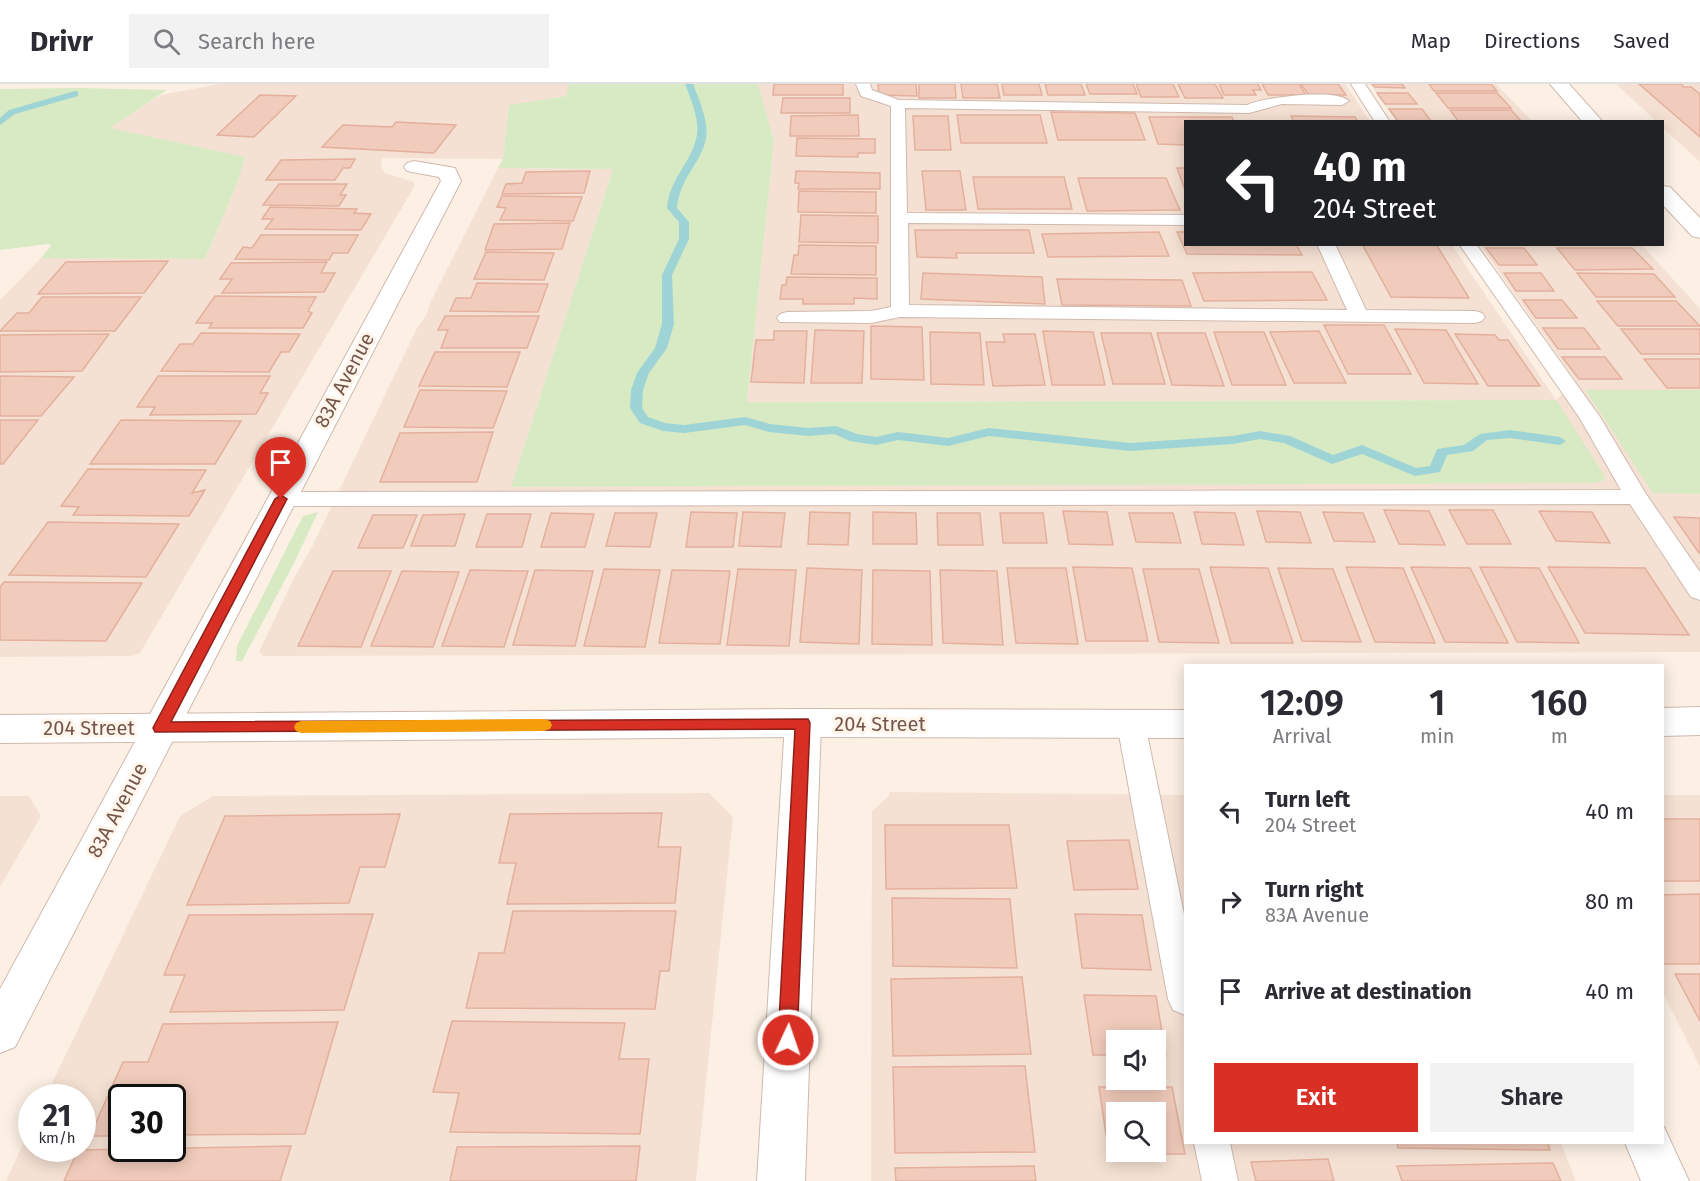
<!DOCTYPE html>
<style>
:root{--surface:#fff;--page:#f2f2f3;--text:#2b2b33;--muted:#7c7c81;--line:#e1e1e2;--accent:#d93025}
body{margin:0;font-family:"Fira Sans",sans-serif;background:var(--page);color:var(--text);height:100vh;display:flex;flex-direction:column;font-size:22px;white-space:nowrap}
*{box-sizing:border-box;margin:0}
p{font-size:20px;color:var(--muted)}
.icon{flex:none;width:33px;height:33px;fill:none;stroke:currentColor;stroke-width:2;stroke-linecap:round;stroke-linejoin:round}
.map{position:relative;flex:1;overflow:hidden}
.sheet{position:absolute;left:1184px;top:580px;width:480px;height:480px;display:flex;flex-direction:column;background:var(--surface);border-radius:0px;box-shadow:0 3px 15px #0003}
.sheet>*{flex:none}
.banner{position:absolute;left:1184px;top:36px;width:480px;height:126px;border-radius:0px;box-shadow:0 3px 15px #0003;background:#202124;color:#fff;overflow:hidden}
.fabs{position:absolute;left:1106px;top:946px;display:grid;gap:12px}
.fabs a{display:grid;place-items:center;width:60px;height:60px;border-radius:0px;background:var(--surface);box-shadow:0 3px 15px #0003;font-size:30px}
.speed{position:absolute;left:18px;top:1000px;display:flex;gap:12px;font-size:30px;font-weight:700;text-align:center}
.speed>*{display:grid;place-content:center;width:78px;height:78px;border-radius:50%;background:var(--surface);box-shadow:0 3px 15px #0003;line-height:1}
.speed small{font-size:15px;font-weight:400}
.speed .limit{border:3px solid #111;border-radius:9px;background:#fff;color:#111}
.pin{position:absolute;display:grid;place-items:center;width:51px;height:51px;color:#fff;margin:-62px -26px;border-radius:50% 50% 50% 0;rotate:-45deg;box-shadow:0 0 6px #0007}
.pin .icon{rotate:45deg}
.me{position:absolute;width:66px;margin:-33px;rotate:3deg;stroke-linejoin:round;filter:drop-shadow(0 0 4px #0008)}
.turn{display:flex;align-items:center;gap:21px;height:126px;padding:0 30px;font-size:27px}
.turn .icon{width:78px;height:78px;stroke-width:2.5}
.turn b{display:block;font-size:42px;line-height:51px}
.eta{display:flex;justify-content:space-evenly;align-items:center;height:102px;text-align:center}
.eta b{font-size:36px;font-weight:600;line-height:42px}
.primary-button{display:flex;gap:12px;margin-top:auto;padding:12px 30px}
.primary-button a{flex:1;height:69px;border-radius:0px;background:var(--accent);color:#fff;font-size:24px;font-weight:600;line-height:69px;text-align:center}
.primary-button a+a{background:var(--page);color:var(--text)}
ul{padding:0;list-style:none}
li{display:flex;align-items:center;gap:18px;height:90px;padding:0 30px}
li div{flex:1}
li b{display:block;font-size:22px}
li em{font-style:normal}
header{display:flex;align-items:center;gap:36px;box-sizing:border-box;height:84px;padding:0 30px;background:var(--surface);border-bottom:2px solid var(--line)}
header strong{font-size:28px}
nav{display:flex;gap:33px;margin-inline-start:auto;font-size:21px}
.search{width:420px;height:54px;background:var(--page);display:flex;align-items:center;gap:15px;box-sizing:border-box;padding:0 21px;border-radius:0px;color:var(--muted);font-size:22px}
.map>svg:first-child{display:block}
</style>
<header>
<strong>Drivr</strong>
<div class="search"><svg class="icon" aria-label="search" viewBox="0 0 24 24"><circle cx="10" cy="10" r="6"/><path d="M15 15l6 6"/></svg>Search here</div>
<nav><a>Map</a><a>Directions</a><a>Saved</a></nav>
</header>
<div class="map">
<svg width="1700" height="1097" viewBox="0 0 1700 1097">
<rect width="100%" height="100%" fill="#fcf0e4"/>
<path fill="#f4e1d3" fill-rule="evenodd" d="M219,0H569L566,12L509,21L503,75L382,74L381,83L385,89L414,98V103L140,569L132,572L0,573V216L41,174L205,175L238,97L244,73L109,44L161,11Z
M758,0H1345L1370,37L1185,38V160L1452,161L1556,316L1576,297L1480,161H1642L1700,225V306L1585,307L1653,408L1700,410V568L263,572L259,568L294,494L313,461L418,242L426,232L431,217L498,84L613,85L511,403L1556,316L747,318L774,57Z
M1370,0H1496L1532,37H1396Z
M1616,0H1700V78L1662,43V38L1656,37Z
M889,708L1185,711V1059H1561L1576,1097H871L872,727L889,712ZM1116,957H1155V996H1116ZM1116,1029H1155V1068H1116Z
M709,709L733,733L696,1097H6L31,1043L32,1065H82V1014H45L180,732L213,712ZM122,1014H172V1065H122Z
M1662,711H1700V983L1662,907Z
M0,712H29L41,732L0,803Z"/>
<path fill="#d7eac3" d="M569,0H758L774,57L747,318L1556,316L1604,391L1605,396L1594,399L511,403L613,85L498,84L503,75L509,21L566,12Z
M79,4L167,6L110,44L245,73L238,97L205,175L41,174L51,162L48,160L0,166V5Z
M1585,306H1700V410L1653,409Z
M318,428L293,481L242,577H236L237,562L303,432Z"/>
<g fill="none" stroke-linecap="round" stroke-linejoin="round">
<path fill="#9fd4d7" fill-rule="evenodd" d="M685,0H693C699,15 709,38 706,55C700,81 680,93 677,124L689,138V155L672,191L674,240L667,264L649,289L643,306L642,324L648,333L665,339L684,341L745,333L770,340L808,344L836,342L857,350L876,353L898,348L948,354L989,344L1130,359L1233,352L1260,347L1290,352L1333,371L1362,361L1416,384L1430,382L1437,365L1464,361L1480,350L1510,346L1560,353L1566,357L1560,361L1510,354L1487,356L1473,367L1447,371L1440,388L1415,392L1362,370L1332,380L1284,359L1260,355L1233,360L1130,367L989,352L948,362L898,356L876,361L850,357L834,350L808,352L769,348L745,341L684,349L663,347L640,339L630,324L631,306L637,289L655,264L662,240V191L679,155V138L667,124C670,93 690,81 696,55C701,39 691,15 685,0Z
M75,7L78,8V12L15,30L0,41V34L9,26Z"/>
</g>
<path fill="#f1ccbc" stroke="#e4b09d" stroke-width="1.5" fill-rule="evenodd" d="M774,0H843V11H773Z
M878,0H916L917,12L879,11Z
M919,0H955L956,14H919Z
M961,0H997L1000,14H963Z
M1002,0H1039L1042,11H1004Z
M1045,0H1081L1085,11H1048Z
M1086,0H1133L1137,10H1090Z
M1136,0H1173L1179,13H1141Z
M1178,0H1215L1223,14H1185Z
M1219,0H1258L1261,6H1253L1256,11H1224Z
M1262,0H1299L1306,11H1268Z
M1301,0H1338L1346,11H1309Z
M1372,0H1402L1405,4L1375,3Z
M1429,0H1491L1497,7H1434Z
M1639,0H1681L1684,3H1691L1700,10V53Z
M1377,9H1408L1417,20H1385Z
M1436,9H1497L1511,24H1448Z
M260,11L296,12L254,53L217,51Z
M783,14H850V29H781Z
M1389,25H1422L1431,37H1398Z
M1450,26H1511L1522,38H1459Z
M1051,28L1135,29L1145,56H1058Z
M858,31L859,52H790L791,32Z
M957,31H1040L1047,59H961Z
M913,32H948L951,66H915Z
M1291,32L1355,33L1358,38H1294Z
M1149,33H1232L1234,38H1185V61L1158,60Z
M396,38L456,41L434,69L322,63L343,41L392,43Z
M797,54L875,55V69H858V73L796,72Z
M355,75L350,84H343L335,96H266L281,76Z
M1177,84H1185V106Z
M590,87L584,109L502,110L506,100L522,99L526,88Z
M796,87L880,89V105H798L799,99H795Z
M922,87H960L966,126H926Z
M973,93H1064L1072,125H978Z
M1078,94H1166L1180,126L1087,127Z
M279,100H347L340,111H346L339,122L263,121Z
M799,107L876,108V129L798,128Z
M502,112L582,113L573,137L500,136L506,124L497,123Z
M270,123L357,125L354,129L371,130L361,146L265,145L273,135H262Z
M801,131L878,132V159L799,158Z
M570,139L562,165L485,166L494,140Z
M915,146H1029L1034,169H956L957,174L917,173Z
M1159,148L1169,172L1048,173L1042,150Z
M1177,148H1185V160H1296L1302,171L1187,170Z
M261,151H358L348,169H333L329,176L235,175L243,163L252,164Z
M1362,160H1436L1469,214L1391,213Z
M799,161L876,162V191L791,190L794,171H798Z
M1486,164H1524L1537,181H1499Z
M1557,164H1632L1653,185L1575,186Z
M486,168L554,169L544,196L474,195Z
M168,177L144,209L38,210L66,178Z
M327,178L321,189H335L324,208L222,209L232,195H220L231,179Z
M1312,188L1327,216L1204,217L1193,189Z
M923,189L1042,193L1045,220L921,215Z
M1504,189H1541L1554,207H1516Z
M1577,189L1654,190L1675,213H1596Z
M787,193L877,194V215L854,214V220H803V215H780L782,201H786Z
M1057,195L1182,196L1191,222L1062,221Z
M477,199L548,200L538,228L450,227L456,214H471Z
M215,212L316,213L308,227L312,229L303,244H209L212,239H196Z
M42,213H141L115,247H0L17,229H29Z
M1523,216H1562L1577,234H1536Z
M1597,217H1676L1700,242H1618Z
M445,232H539L527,264H441L448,246H438Z
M1324,241H1384L1411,290H1348Z
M871,242L922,243L924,296L871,295Z
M1543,244H1584L1600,265H1558Z
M1395,245L1446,246L1478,300L1424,299Z
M1621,245H1700V270H1641Z
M815,246L864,247L862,299H811Z
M774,247H807L804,299L751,298L756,256H774Z
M1043,247L1093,248L1105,301H1052Z
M1319,247L1346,299H1294L1270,248Z
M930,248L980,249L984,301L931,300Z
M1214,248H1264L1286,301H1232Z
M201,249L300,250L289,268H281L269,288L161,287L180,260H193Z
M1101,249H1151L1165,300H1113Z
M1157,249H1205L1224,302L1172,301Z
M109,250L82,287L0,288V251Z
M1003,250H1035L1045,301L993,302L986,258H1005Z
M1455,250L1495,251L1499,256H1508L1540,302H1488Z
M435,268H520L507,303L419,302Z
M1562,273H1605L1622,295H1579Z
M1644,275H1700V304H1667Z
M0,292L74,293L41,332H0Z
M158,292H270L260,309H268L256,330L150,331L155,323H137Z
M420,306L507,307L493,344L404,343Z
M0,336H38L3,380H0Z
M121,336L241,337L215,380H90Z
M493,348L477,398H380L400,349Z
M88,385L206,386L192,409L205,406L189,432L73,431L79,423L61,422Z
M1384,426L1429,427L1445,461L1399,460Z
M1449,426H1493L1511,460H1467Z
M1063,427L1107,428L1113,461L1069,460Z
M1257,427L1300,428L1311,459L1266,458Z
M1539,427L1592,428L1610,459L1556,457Z
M691,428L737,429L733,463H686Z
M743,428L785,429L781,463L739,462Z
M810,428L850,429L848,461L808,460Z
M873,428L916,429L917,460H873Z
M1194,428L1235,429L1244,461L1202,460Z
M1323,428L1363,429L1375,458L1334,457Z
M551,429L594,430L585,463H541Z
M615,429H657L650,463L606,462Z
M937,429H980L983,461H938Z
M1000,429H1043L1047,459H1003Z
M1129,429H1173L1181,459L1136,458Z
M465,430L455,462H411L423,431Z
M487,430H531L522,463H476Z
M373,431H417L403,464H358Z
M1674,433L1700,434V469H1699Z
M48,438L179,440L146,493L9,491Z
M1073,483L1132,484L1148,557H1086Z
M1210,483L1268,484L1293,559H1231Z
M1346,483L1403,484L1435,559L1375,558Z
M1411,483L1470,484L1508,559L1445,558Z
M1480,483L1539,484L1579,559L1517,558Z
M1548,483L1645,484L1689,551L1585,549Z
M807,484L862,486L859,560L800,558Z
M1007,484H1066L1078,560L1016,559Z
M1278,484L1333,485L1361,558L1302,557Z
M604,485L660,486L645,563L584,562Z
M738,485L796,486L789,562L727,561Z
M1143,485H1199L1219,559L1159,558Z
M470,486L528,487L504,563L442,562Z
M535,486L593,487L575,562L513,561Z
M672,486L730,487L720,560L659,559Z
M873,486L930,487L932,561L872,560Z
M940,486L997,487L1003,561L943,559Z
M333,487H391L361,563L298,562Z
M402,487L459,488L433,563L371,562Z
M4,498L142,499L106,557L0,556V503Z
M662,729L658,763H681L675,819L507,820L516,779H499L510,730Z
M400,730L385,783H360L349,819L187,821L225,732Z
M1662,735H1700V797H1662Z
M885,741H1009L1017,804L886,805Z
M1129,756L1138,805L1074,806L1067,757Z
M1700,810V880H1664L1662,876V811Z
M892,814L1010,815L1017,884L893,882Z
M513,827H676L669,887H660L655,925L466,924L479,869H504Z
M373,830L344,926L170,928L185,891H164L189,831Z
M1075,830L1142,831L1151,886L1082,884Z
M1675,890H1700V937Z
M1022,893L1031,970L893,972L891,895Z
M1084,911L1156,912L1166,972H1155V957H1116V971H1093Z
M452,937L625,939L619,975H649L640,1050L450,1048L459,1009L433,1008Z
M338,938L305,1050L172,1051V1014H122V1052H90L123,978H148L163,940Z
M1025,982L1035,1068L895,1069L893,983Z
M1099,1003H1172L1185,1070H1109ZM1116,1029H1155V1068H1116Z
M1397,1059H1548L1550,1066L1398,1064Z
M291,1062L280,1097H64L78,1066Z
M640,1062L636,1097H450L457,1063Z
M1328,1075L1334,1097H1256L1251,1078Z
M1553,1079L1561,1097H1402L1397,1082Z
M1034,1082L1036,1097H896L895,1084Z"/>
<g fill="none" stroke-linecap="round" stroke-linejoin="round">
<defs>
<path id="service" d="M856,0H870L872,6L899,16L1247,21C1264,13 1337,4 1349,17L1342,21L1282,20L1249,29L905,24L907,129L1185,131V141L908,139L909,221L1347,226L1317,160H1335L1366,226L1475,227L1482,229L1485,233L1482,237L1475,239L900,233L871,239L780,238L777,234L780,230L787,228L871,227L891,223V22L861,12Z
M1351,0H1365L1390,38H1375Z
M1459,160H1476L1600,333L1646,410L1700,488V516L1691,513L1630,420L281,422L273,420L270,415L273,410L281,408L1621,406L1579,333Z
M1131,629L1141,632L1145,640L1185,835V931L1173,926L1168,915L1117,640L1121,632Z
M1194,1059H1230L1238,1097H1202Z"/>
<path id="minor" d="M414,77L455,84L461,97L15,963L0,969V905L441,97L439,93L407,87L404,83L407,79Z
M803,625L816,629L821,639L805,1097H757L785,639L790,629Z
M1662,1042L1664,1043L1689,1097H1641L1625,1059H1662Z"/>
<path id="tertiary" d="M1550,0H1569L1603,38H1583Z
M1662,102L1670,103L1700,134V154L1692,152L1662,120Z
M1700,623V651L1662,652V624Z
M803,625L1185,626V654L803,653L0,659V631Z"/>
</defs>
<use href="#service" stroke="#d0b9ae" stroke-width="2"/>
<use href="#minor" stroke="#d0b9ae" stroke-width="2"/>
<use href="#tertiary" stroke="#d0b9ae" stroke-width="2"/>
<use href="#service" fill="#fff" fill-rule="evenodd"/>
<use href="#minor" fill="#fff" fill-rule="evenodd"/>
<use href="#tertiary" fill="#fff" fill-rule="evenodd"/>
</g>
<path fill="#d93025" stroke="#8d1f18" stroke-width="1.5" d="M281,411L287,415L171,638L808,635L810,639L797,956L794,962L788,964L781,962L778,956L795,645L155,648L153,644L155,640L275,415Z"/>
<path fill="#f59e0b" d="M544,635L550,637L552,641L550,645L544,647L301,649L296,647L294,643L296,639L301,637Z"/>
<g text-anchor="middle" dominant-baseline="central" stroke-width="6" stroke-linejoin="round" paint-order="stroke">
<g font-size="20" fill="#75554a" stroke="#fff5eb">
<text transform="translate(344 296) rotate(-62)">83A Avenue</text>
<text x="880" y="640">204 Street</text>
<text x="89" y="644">204 Street</text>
<text transform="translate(117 726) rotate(-62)">83A Avenue</text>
</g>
</g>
</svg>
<div class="fabs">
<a><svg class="icon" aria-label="sound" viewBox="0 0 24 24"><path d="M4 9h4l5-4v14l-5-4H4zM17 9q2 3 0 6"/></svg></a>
<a><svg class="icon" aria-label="search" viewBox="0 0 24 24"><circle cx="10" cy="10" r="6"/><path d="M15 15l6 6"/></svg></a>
</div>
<div class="speed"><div>21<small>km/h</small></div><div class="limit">30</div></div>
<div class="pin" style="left:281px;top:415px;background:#d93025"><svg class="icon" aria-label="arrive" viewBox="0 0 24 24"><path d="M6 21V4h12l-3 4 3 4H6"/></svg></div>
<svg class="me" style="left:788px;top:956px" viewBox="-20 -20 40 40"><circle r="17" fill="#d93025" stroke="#fff" stroke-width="3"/><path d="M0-11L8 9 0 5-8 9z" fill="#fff"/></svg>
<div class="banner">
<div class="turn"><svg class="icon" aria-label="left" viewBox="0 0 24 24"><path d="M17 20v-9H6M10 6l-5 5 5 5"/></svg><div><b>40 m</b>204 Street</div></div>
</div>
<section class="sheet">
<div class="eta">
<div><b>12:09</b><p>Arrival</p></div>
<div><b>1</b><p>min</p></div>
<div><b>160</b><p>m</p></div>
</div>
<ul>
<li><svg class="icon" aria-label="left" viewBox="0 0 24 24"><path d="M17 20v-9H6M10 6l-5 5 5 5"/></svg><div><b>Turn left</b><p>204 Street</p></div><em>40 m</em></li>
<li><svg class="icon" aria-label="right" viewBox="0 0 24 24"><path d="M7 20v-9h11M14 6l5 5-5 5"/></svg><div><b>Turn right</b><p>83A Avenue</p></div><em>80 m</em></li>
<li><svg class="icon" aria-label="arrive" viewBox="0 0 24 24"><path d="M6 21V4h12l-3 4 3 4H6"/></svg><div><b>Arrive at destination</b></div><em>40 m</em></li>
</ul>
<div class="primary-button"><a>Exit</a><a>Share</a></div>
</section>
</div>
